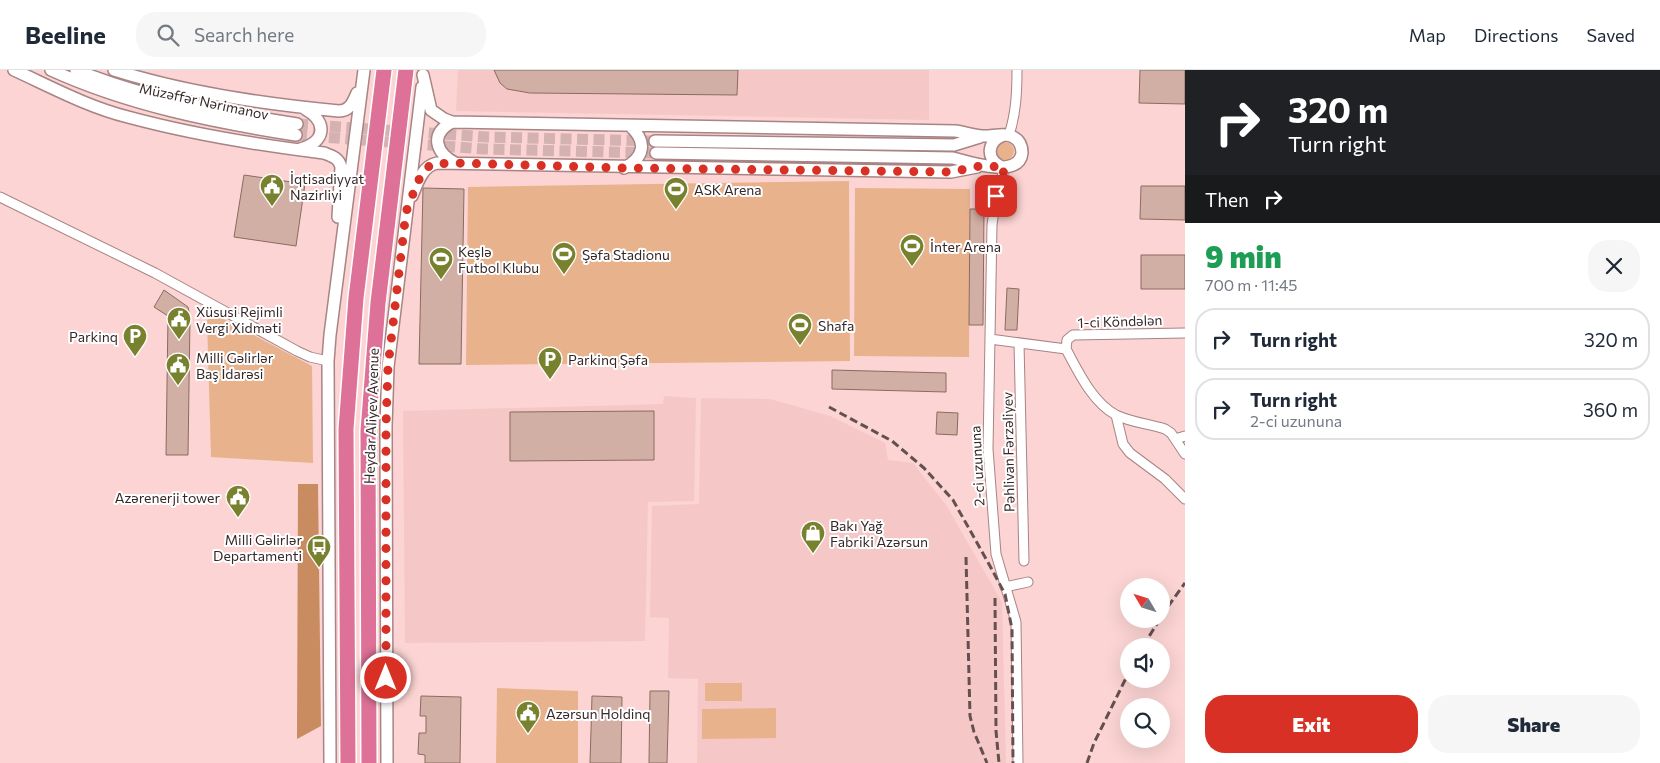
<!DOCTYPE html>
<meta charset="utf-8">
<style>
:root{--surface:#fff;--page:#f6f6f7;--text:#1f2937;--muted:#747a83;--line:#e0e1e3;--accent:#d93025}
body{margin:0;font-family:Commissioner,sans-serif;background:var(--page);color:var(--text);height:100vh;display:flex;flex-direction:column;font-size:19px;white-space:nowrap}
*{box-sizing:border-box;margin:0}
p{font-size:16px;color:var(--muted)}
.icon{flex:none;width:28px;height:28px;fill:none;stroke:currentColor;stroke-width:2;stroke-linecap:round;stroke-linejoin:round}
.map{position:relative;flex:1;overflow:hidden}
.drawer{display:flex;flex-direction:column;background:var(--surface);width:475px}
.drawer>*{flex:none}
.hud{background:#202124;color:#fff;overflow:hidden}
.needle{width:32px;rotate:308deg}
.buttons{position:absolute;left:1120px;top:508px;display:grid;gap:10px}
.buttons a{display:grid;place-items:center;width:50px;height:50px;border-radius:50%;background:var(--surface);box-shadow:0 5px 20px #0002;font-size:25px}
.pin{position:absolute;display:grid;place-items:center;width:42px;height:42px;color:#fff;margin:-21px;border-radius:10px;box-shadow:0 2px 8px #0006}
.me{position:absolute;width:55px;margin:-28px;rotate:0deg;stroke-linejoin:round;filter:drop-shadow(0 0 4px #0008)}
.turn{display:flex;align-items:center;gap:18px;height:105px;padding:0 20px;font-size:22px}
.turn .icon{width:65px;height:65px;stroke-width:2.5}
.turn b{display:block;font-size:35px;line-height:42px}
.then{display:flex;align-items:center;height:48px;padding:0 20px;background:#0003;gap:10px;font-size:19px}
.round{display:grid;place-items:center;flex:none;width:52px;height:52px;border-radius:20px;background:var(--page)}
.headline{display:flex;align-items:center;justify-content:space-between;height:85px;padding:0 20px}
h1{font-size:30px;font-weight:800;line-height:38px;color:#1e9e55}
.action{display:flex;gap:10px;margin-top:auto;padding:10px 20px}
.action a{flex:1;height:58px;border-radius:20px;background:var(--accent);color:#fff;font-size:20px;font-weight:800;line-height:58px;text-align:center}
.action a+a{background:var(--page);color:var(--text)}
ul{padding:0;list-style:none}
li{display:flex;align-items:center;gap:15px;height:62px;margin:0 10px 8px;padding:0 10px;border:2px solid var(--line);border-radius:20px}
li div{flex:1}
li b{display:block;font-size:19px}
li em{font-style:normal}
header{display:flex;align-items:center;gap:30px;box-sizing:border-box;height:70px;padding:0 25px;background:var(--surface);border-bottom:1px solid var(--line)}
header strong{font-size:24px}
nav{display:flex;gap:28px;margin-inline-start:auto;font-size:18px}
.search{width:350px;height:45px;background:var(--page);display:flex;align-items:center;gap:12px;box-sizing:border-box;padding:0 18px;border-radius:20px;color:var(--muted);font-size:19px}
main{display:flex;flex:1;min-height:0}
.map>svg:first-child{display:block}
</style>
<header>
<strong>Beeline</strong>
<div class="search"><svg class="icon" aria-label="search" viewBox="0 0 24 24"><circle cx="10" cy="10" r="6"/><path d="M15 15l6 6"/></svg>Search here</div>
<nav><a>Map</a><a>Directions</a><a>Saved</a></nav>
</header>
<main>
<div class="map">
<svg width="1185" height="693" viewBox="0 0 1185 693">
<rect width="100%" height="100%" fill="#fbd4d3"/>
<path fill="#f6c7c7" d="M458,0H929V50L456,41Z
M664,326L696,328L694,431L648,432L645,571L405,573L403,341L663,334Z
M701,328L770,329L830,346L885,373L888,390L913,393L946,435L1002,532L1006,693H697L698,609L668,608L669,548L650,547L652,436L699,434Z"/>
<path fill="#e8b38c" d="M996 81a9 9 0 1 1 18 0a9 9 0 1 1-18 0Z
M849,111L850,291L466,295L468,117Z
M855,118L970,119L969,287L854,286Z
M216,245L312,296L313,393L211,387L207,250Z
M705,613H742V631H705Z
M497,618L578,621V693H496Z
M776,638V668L702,669V639Z"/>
<path fill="#c88c60" d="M298,414H318L321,656L297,669Z"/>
<path fill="#d2afa4" stroke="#8b6b61" d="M494,0H738L737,25L530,23L507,19L500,13Z
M1140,0H1185V34L1139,33Z
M244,105L305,114L296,176L234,167Z
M1141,116H1185V150L1140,149Z
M423,118L464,119L461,294H419Z
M970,139H984L983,255H969Z
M1141,185H1185V219H1141Z
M1007,218L1019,219L1017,260H1005Z
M164,220L188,237L190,247L188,385H166L168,246L154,237Z
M832,300L946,303V322L832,319Z
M654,341V390L510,391V342Z
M937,342L958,343L957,365L936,364Z
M650,621H669L667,693H649Z
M421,626L461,627L460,693H425V685L418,684L419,663H426V646H420Z
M592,626L622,627L621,693H590Z"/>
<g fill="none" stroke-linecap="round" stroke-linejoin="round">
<path stroke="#d4b2b1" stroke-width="11" stroke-dasharray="11 5.5" stroke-linecap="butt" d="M297,54L486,67L655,71
M296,65L483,79L656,83"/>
<defs>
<path id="street" d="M1009,65C1016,43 1017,23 1017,0
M1005,97L996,126L992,155L988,379L996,484L1016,552L1018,693
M0,127L155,203L297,281L310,287L328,291
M990,269L1066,279
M1019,273L1024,491
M1066,279C1078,301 1092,332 1116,345C1130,352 1149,354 1165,359L1171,363L1185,384
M1066,279L1067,270L1073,265L1185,263
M1116,345L1123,374L1130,383L1165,409L1185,429
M1175,369L1185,366
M1005,517L1028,512"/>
<path id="secondary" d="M14,0C51,17 88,37 128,47C191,64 258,75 324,83C332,86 339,88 341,97L338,147
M51,0C128,35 212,52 296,65
M76,0C147,29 222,42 297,54
M114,0C187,23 263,34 339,41C350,41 353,32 357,23
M423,5L431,40L444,49L452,52L955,61C963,62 973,65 982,66C991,67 1004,62 1013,67C1019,70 1022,76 1022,83C1019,109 968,92 953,88L656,83
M452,52C430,64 435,82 455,93
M655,71L954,75L980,67
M300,79C326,72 328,52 305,39
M1000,96C985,88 988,70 1004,65
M624,98C644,88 648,72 630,56
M412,126C417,114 422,96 437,93L951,102L977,97
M330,693L328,291L330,265L364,0
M387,693L386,356L388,297L422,17"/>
<path id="highway" d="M348,693L346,359L356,228L384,0
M369,693L368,361L378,233L406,0"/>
</defs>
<use href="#street" stroke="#a88484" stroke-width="11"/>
<use href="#secondary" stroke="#a88484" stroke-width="14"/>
<use href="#highway" stroke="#fff" stroke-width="18"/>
<use href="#street" stroke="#fff" stroke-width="9"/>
<use href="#secondary" stroke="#fff" stroke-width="11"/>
<use href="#highway" stroke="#dd7197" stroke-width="15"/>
<path stroke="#655050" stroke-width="3" stroke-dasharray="8 4" stroke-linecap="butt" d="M829,337L892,371L924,398L953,430L990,496L1005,524L1012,559L1013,693
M966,487L970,646L974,662L987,693
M995,528L996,661L999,693
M1161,546L1185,513
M1143,576L1160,549
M1087,693L1094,673L1129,602"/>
</g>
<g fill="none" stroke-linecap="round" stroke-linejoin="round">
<path stroke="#d93025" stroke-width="9" stroke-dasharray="0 16.2" d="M386,608V356L388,297L406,142L418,111L427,98L432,94L456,93L624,98L951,102L980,96L1005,97L996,126"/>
</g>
<defs>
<symbol id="civic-pin" viewBox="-11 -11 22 30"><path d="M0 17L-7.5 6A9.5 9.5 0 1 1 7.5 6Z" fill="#78812e" stroke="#fff"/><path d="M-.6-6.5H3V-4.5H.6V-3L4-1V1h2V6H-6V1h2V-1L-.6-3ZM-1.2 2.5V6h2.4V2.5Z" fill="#fff"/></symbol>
<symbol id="stadium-pin" viewBox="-11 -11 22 30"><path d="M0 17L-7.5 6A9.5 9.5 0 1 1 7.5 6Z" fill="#78812e" stroke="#fff"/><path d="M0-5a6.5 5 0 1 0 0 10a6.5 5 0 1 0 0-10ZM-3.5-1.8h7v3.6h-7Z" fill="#fff"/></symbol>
<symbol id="parking-pin" viewBox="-11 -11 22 30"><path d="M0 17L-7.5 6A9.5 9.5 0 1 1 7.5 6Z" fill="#78812e" stroke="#fff"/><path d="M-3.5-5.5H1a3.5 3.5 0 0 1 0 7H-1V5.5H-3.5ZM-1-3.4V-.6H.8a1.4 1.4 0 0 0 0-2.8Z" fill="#fff"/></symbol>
<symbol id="shop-pin" viewBox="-11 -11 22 30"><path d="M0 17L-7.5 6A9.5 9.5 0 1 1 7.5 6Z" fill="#78812e" stroke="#fff"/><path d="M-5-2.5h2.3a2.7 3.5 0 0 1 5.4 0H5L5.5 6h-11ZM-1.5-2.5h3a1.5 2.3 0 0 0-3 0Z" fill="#fff"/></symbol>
<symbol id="bus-pin" viewBox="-11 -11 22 30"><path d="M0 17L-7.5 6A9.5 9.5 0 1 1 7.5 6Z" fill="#78812e" stroke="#fff"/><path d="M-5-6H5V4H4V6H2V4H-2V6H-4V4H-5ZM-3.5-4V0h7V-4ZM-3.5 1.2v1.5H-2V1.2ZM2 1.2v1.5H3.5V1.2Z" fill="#fff"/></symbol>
</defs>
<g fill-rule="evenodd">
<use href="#civic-pin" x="258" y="102" width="28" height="38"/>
<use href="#stadium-pin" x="662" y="105" width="28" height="38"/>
<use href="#stadium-pin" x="898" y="162" width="28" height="38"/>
<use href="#stadium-pin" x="550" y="170" width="28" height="38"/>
<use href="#stadium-pin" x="427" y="175" width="28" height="38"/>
<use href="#civic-pin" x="165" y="235" width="28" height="38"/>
<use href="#stadium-pin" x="786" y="241" width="28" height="38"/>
<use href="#parking-pin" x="121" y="252" width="28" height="38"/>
<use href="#parking-pin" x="536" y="275" width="28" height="38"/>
<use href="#civic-pin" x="164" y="281" width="28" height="38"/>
<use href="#civic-pin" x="224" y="413" width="28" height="38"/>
<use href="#shop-pin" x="799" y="449" width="28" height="38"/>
<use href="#bus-pin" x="305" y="463" width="28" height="38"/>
<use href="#civic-pin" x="514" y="629" width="28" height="38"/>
</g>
<g text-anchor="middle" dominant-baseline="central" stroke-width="4" stroke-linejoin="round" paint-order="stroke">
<g font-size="14" fill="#372828" stroke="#fff">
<text transform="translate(204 31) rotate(12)">Müzəffər Nərimanov</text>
<text transform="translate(1120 251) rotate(-2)">1-ci Köndələn</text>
<text transform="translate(371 346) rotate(-88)">Heydar Aliyev Avenue</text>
<text transform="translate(1008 382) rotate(-91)">Pəhlivan Fərzəliyev</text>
<text transform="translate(977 396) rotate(-93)">2-ci uzununa</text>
</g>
<g font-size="14" fill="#372828" stroke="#fff" text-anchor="start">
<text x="290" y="108">İqtisadiyyat<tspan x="290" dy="16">Nazirliyi</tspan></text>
<text x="694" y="119">ASK Arena</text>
<text x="930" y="176">İnter Arena</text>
<text x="458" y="181">Keşlə<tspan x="458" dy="16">Futbol Klubu</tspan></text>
<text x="582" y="184">Şəfa Stadionu</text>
<text x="196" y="241">Xüsusi Rejimli<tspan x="196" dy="16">Vergi Xidməti</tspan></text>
<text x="818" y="255">Shafa</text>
<text x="118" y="266" text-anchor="end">Parkinq</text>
<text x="196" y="287">Milli Gəlirlər<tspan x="196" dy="16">Baş İdarəsi</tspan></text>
<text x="568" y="289">Parkinq Şəfa</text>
<text x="220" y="427" text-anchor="end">Azərenerji tower</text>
<text x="830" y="455">Bakı Yağ<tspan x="830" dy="16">Fabriki Azərsun</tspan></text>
<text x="302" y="469" text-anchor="end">Milli Gəlirlər<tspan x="302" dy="16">Departamenti</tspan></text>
<text x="546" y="643">Azərsun Holdinq</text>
</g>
</g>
</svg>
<div class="buttons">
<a><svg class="needle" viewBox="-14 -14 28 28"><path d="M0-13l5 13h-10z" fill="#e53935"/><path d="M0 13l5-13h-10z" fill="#747a83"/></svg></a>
<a><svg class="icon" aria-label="sound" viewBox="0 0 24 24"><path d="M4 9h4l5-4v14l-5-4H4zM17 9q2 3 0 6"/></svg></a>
<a><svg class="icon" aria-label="search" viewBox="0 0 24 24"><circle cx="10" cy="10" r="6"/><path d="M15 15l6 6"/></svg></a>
</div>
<div class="pin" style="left:996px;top:126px;background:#d93025"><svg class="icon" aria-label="arrive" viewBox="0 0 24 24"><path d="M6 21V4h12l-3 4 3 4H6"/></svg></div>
<svg class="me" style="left:386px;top:608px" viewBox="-20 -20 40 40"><circle r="17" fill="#d93025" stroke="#fff" stroke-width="3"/><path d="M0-11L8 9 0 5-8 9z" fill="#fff"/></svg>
</div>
<section class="drawer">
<div class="hud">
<div class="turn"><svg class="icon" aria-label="right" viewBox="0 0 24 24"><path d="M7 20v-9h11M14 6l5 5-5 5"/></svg><div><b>320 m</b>Turn right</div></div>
<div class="then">Then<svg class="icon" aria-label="right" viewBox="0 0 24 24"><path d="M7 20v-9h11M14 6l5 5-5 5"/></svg></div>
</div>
<div class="headline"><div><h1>9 min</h1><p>700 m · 11:45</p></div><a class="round"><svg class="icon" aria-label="close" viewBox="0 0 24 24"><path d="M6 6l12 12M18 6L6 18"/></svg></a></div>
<ul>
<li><svg class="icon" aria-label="right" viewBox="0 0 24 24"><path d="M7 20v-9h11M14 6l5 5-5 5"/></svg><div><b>Turn right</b></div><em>320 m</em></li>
<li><svg class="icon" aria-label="right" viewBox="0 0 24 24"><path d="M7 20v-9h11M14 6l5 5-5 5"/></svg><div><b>Turn right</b><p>2-ci uzununa</p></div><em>360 m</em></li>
</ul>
<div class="action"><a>Exit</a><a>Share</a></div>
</section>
</main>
